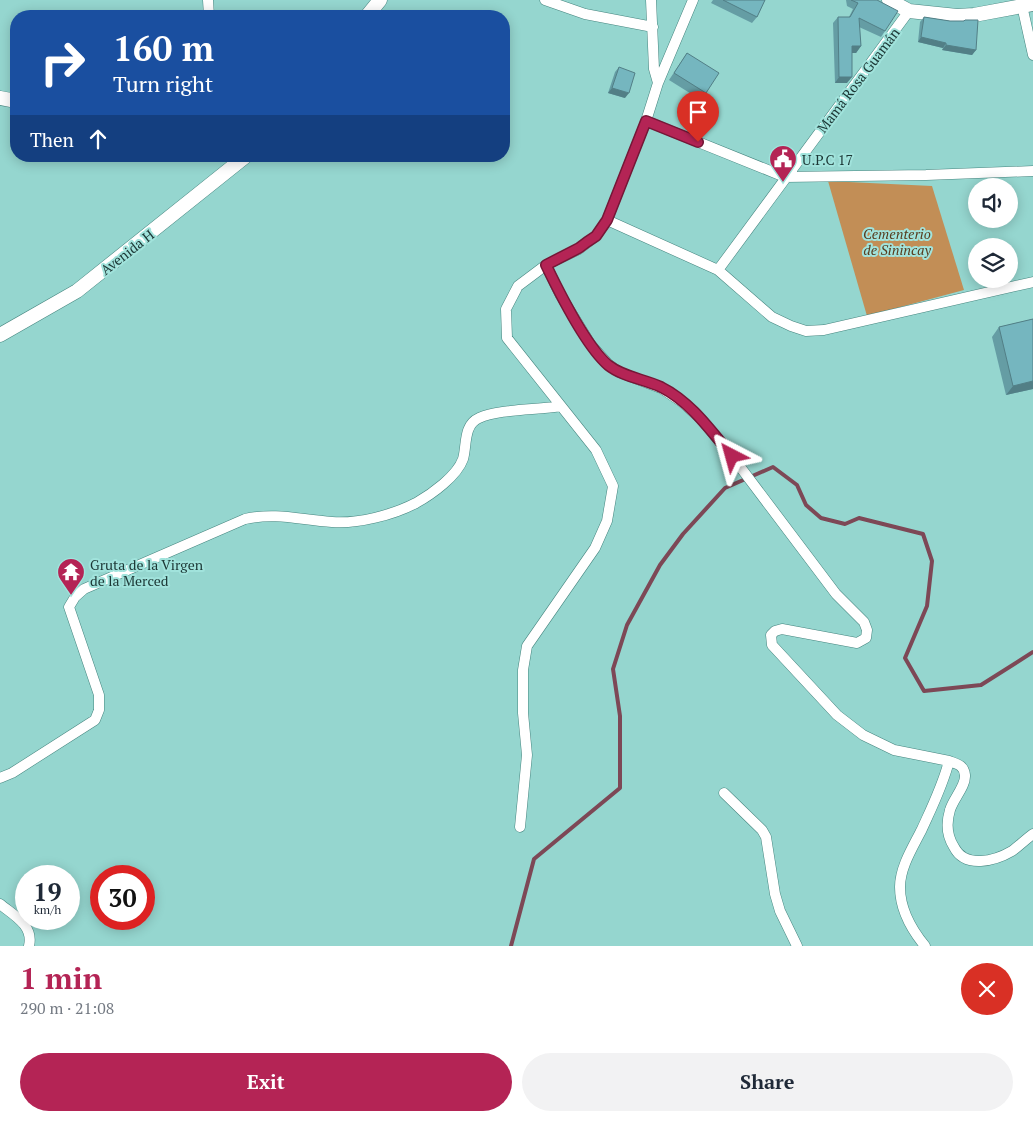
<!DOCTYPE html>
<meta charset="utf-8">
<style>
:root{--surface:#fff;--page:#f2f2f3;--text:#1f2937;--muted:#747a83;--accent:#b42455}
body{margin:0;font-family:"PT Serif",serif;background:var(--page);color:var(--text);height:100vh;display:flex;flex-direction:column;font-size:19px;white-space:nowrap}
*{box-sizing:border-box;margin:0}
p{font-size:16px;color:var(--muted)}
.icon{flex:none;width:28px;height:28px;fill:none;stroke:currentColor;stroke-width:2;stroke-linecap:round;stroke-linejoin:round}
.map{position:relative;height:946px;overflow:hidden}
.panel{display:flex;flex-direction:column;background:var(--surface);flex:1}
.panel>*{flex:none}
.guide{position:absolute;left:10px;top:10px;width:500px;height:152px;border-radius:20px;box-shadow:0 2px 12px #0003;background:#1a4fa0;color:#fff;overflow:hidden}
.tools{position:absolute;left:968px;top:178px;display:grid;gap:10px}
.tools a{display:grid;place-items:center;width:50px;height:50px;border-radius:50%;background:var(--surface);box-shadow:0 2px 12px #0003;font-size:25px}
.speed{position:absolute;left:15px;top:865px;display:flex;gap:10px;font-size:25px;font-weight:700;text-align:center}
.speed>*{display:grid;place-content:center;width:65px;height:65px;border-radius:50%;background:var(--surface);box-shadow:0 2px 12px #0003;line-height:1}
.speed small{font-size:12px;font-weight:400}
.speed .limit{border:8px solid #d22;background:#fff;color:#111}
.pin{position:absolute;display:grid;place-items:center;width:42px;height:42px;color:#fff;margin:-51px -21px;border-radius:50% 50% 50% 0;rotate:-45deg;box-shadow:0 0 5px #0007}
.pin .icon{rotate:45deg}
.me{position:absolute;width:55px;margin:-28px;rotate:321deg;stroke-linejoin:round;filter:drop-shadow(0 0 4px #0008)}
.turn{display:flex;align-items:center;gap:18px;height:105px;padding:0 20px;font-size:22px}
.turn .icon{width:65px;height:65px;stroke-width:2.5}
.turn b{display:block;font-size:35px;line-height:42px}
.then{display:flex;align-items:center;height:48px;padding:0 20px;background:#0003;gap:10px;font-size:19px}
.round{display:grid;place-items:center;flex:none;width:52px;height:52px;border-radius:26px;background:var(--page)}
.headline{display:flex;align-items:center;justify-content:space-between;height:85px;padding:0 20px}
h1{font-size:30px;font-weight:800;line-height:38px;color:var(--accent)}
.primary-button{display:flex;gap:10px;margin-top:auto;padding:10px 20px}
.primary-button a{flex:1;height:58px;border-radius:30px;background:var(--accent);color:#fff;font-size:20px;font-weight:800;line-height:58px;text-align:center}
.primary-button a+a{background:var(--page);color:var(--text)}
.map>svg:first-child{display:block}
</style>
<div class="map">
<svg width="1033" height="946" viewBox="0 0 1033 946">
<rect width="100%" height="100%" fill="#95d6cf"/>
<path fill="#c28e56" d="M828,181L932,186L964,290L867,316Z"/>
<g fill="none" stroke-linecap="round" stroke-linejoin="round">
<path stroke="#7d4856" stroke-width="4" d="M511,946L534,859L620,788V716L613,669L627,625L660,565L683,534L725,488L773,467L797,485L806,505L821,518L845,524L859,518L923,534L932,561L927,606L905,658L924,691L981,685L1033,652"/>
<defs>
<path id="street" d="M208,0L209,16
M545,0L585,14L653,27
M651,0L654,69L658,83
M693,0L658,83L646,121L607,220L596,236L579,249L546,265L561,296L591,345L608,364L619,372L661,388L682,402L702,420L741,468L836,594L864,622L867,630L866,638L857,643L782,629L775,631L771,635L772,645L837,715L863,735L894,750L949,761C943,785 932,807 922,829C913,847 900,867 900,887C900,909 911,929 925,946
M1021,1L1033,55
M646,121L785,177L926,175L1033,171
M607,220L718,270L772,317L791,326L806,331L824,330L1033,282
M718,270L909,11
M949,761C957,764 964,765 965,775C966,786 953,799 950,810C946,823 947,836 954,847C965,869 995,861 1012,851C1019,846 1026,839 1033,834
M0,778L12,773L95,720L99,710V695L69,607L75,597L84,589L245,519C277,512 300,520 332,522C358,524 393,515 416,503C432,494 457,476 463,459C467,446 463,425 479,418C498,409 538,410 561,406
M724,793L762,830L766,837L775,894L780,911L797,946
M520,827L527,755L523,713V670L527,646L595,548L607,521L613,486L596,450L507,338L506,309L518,286L546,265
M0,904C13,915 34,925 29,946"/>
<path id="secondary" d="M889,0L909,11L957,16L974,15L1033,4
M367,16L380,0
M0,98L16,101
M0,335L77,291L246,156"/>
</defs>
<use href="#street" stroke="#45857f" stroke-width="11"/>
<use href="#secondary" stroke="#45857f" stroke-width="15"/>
<use href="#street" stroke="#fff" stroke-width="10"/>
<use href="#secondary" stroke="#fff" stroke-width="14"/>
</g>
<path fill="#659da4" d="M713,0H765L757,17L752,23L711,3Z
M846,0H877L885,31L881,37L859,27L861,46L856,53H852L847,83H835L833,23L838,17H849L853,9L847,6Z
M924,17L950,21H963L965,20L976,50L972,55L942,50L943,48L918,42L920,22Z
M687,53L706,93L701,100L669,80Z
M619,67L625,98L608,93L615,72Z
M1033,319V389L1006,395L992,337L999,327Z"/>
<path fill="#527f86" d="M921,37L946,43L943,48L918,42Z
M946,45L976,50L972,55L942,50Z
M852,46H861L856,53H848Z
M839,77H852L847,83H835Z
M612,88L629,93L625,98L608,93Z
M1033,381V389L1006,395L1013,386Z"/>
<path fill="#75b6bf" stroke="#527f86" d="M723,0H765L757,17Z
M851,0H877L898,11L885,31L859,18L861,46H852V77H839L838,17H850L858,3Z
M924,17L950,21H964L965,20H978L976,50L946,45V43L921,37Z
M687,53L719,73L706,93L674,73Z
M619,67L635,73L629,93L612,88Z
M1033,319V381L1013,386L999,327Z"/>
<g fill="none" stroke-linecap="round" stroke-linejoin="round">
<defs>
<path id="route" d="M698,142L646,121L607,220L596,236L587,242L579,248L546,265C559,292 586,346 608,365C623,377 644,379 661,387C691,402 711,431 732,456"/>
</defs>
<use href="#route" stroke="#751737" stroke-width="12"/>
<use href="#route" stroke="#b42455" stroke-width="9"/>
</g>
<defs>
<symbol id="civic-pin" viewBox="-11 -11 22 30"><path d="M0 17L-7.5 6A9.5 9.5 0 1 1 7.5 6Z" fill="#b42455" stroke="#a1e3dc"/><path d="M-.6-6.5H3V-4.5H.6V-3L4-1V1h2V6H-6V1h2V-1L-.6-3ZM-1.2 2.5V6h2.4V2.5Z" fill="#fff"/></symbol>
<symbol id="temple-pin" viewBox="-11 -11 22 30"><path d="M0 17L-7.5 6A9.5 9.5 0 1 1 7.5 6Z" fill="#b42455" stroke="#a1e3dc"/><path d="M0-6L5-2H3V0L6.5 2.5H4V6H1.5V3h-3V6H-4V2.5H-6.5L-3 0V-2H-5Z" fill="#fff"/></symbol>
</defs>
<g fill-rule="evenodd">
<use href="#civic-pin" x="767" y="143" width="32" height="43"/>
<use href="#temple-pin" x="55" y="556" width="32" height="43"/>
</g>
<g text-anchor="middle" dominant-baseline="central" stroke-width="4" stroke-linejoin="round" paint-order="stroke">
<g font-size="14" fill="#1c3735" stroke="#a1e3dc">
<text transform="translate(858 80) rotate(-53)">Mamá Rosa Guamán</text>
<text transform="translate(127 252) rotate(-38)">Avenida H</text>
</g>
<g font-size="14" fill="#1c3735" stroke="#a1e3dc" text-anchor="start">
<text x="802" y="159">U.P.C 17</text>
<text x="90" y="564">Gruta de la Virgen<tspan x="90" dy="16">de la Merced</tspan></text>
</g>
<g font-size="14" font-style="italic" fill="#573c1e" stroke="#a1e3dc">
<text x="897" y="233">Cementerio<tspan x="897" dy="16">de Sinincay</tspan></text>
</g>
</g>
</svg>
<div class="tools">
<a><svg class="icon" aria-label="sound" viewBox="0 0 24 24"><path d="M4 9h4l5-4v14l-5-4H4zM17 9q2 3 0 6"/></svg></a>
<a><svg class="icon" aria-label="layers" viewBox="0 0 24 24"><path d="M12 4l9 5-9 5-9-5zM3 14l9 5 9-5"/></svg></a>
</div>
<div class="speed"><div>19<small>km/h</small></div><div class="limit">30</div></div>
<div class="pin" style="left:698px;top:142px;background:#d93025"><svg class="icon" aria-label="arrive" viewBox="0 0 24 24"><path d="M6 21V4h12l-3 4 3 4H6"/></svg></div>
<svg class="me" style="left:732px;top:456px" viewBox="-20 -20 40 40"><path d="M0-17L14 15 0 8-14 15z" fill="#b42455" stroke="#fff" stroke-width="4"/></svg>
<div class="guide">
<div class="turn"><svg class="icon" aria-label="right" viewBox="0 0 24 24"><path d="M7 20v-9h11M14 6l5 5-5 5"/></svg><div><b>160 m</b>Turn right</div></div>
<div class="then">Then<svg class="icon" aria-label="ahead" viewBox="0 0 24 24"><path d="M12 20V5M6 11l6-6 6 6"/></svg></div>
</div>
</div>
<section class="panel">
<div class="headline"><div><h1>1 min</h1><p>290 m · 21:08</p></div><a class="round" style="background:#d93025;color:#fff"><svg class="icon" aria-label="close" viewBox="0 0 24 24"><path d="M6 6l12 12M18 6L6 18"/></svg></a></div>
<div class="primary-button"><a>Exit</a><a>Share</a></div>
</section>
